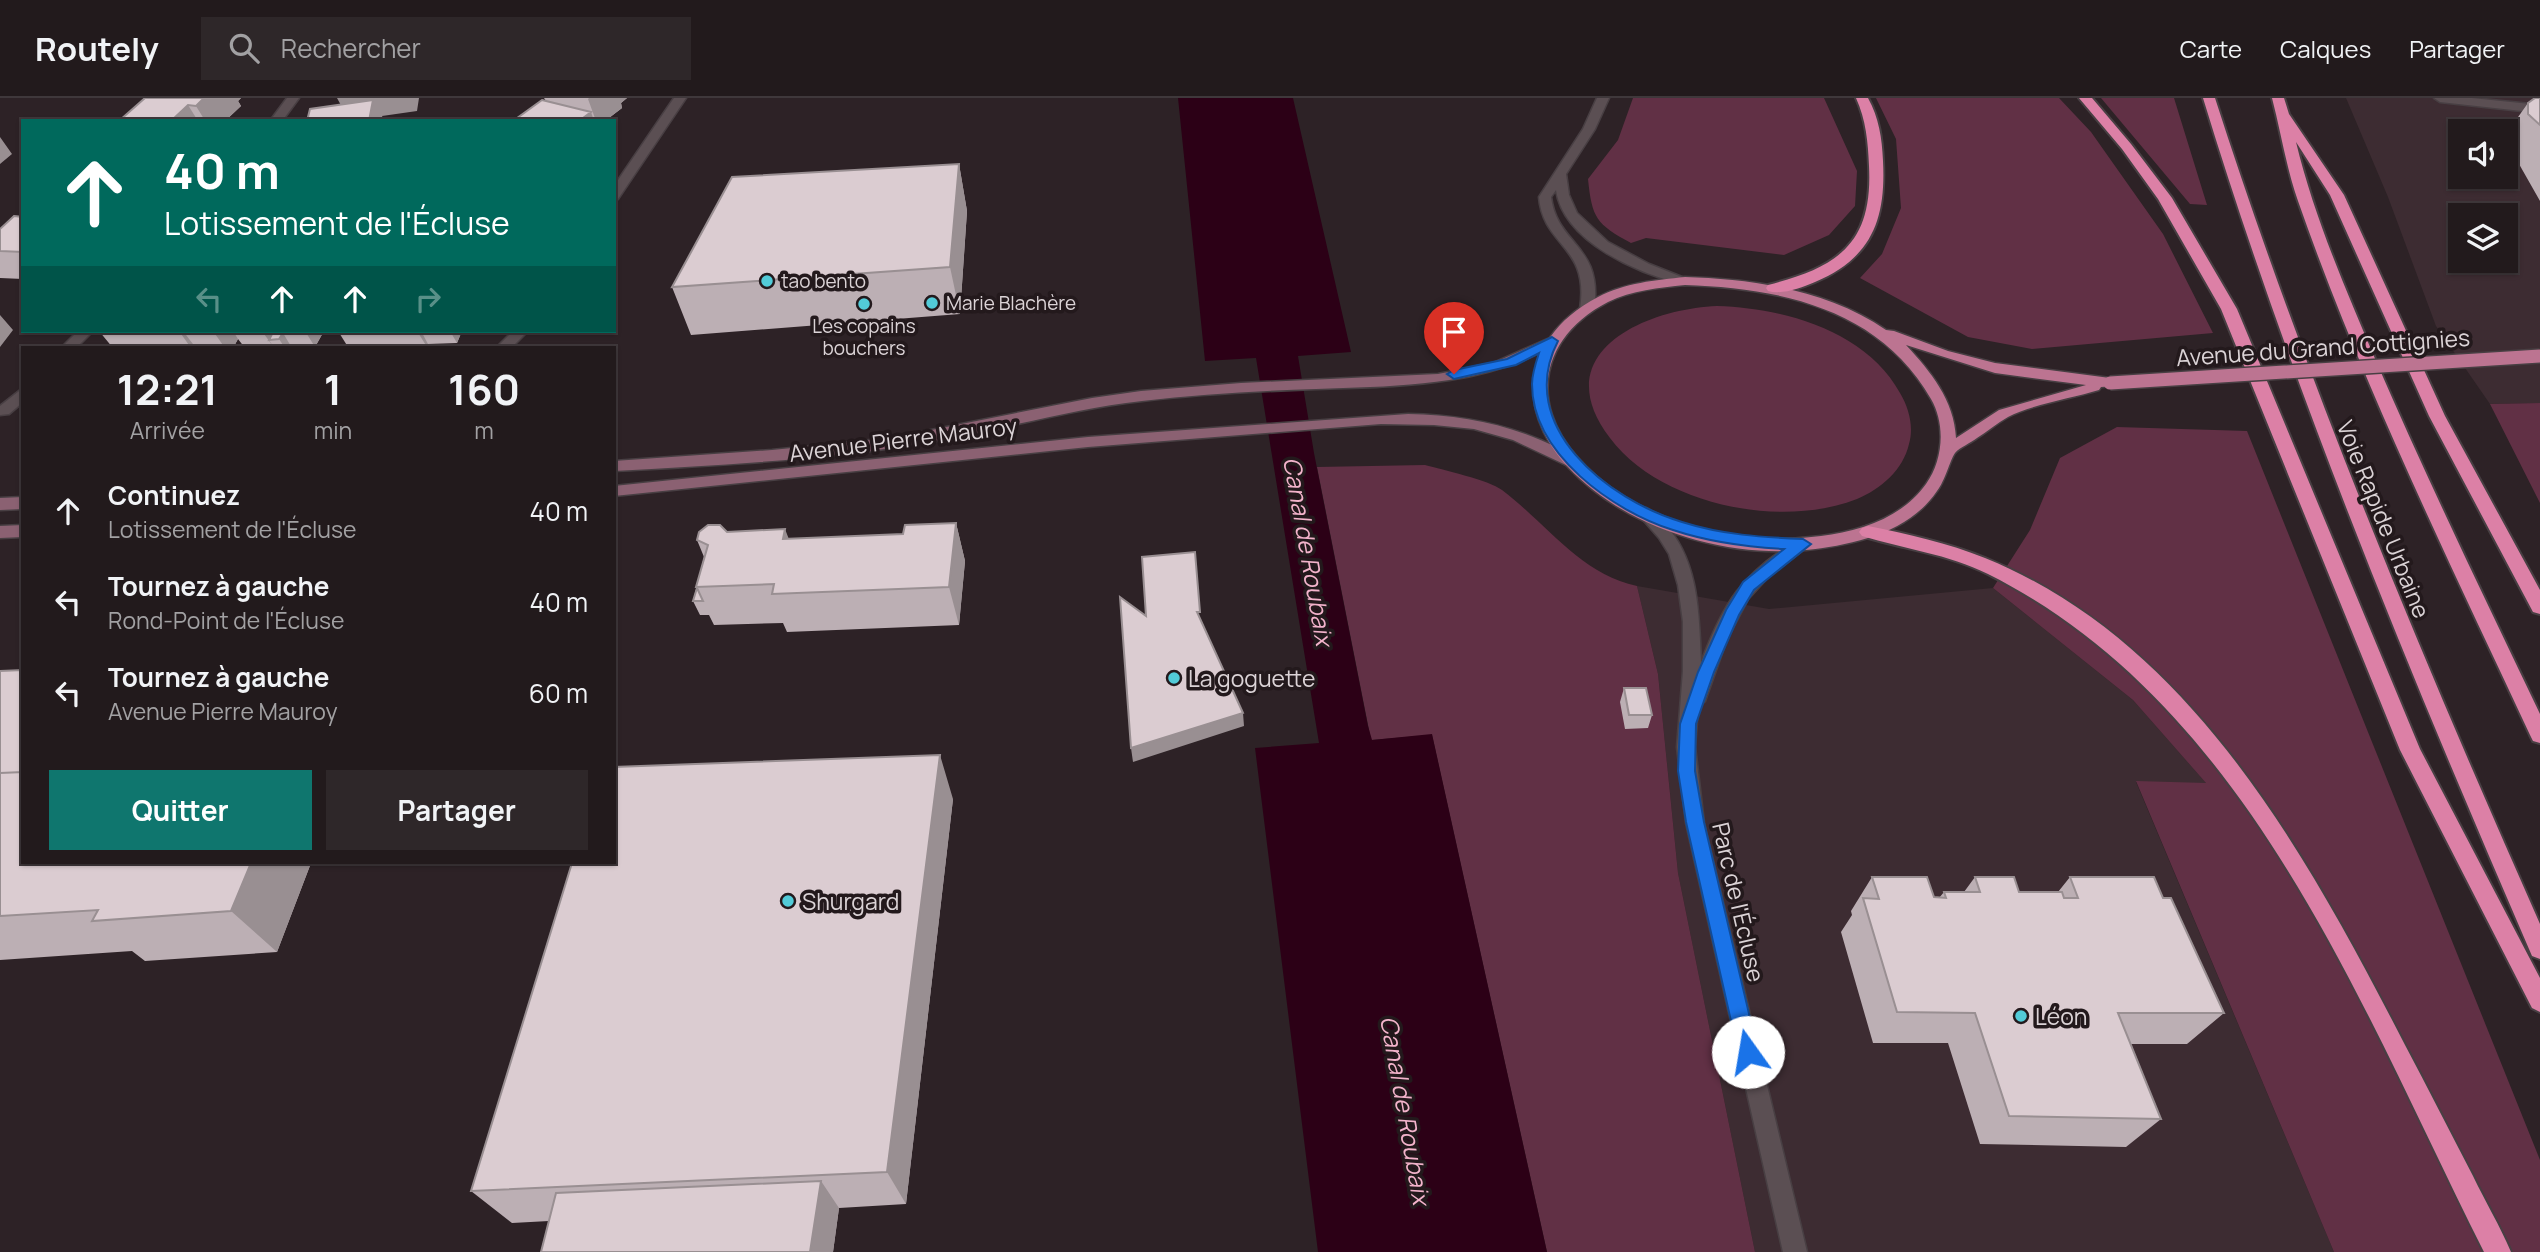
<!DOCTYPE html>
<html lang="fr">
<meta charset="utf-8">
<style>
:root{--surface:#221a1c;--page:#2e2729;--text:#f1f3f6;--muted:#a2a1a3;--line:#3f383b;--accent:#0f766e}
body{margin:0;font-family:Manrope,sans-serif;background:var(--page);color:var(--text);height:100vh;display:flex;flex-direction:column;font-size:26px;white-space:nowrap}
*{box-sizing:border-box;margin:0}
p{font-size:23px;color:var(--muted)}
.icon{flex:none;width:38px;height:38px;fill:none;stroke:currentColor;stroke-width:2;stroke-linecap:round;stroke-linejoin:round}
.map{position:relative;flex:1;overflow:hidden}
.panel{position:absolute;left:21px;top:248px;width:595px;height:518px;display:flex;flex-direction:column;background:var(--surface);border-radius:0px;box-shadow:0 2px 5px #0004,0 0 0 2px var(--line)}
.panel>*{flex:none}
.top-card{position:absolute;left:21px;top:21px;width:595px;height:214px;border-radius:0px;box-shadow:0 2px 5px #0004,0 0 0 2px var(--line);background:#00695c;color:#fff;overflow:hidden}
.controls{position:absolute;left:2448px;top:21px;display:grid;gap:14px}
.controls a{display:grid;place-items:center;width:70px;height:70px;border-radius:0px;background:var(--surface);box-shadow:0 2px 5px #0004,0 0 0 2px var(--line);font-size:35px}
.pin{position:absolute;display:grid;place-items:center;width:60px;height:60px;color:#fff;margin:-72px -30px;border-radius:50% 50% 50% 0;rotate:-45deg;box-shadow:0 0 7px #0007}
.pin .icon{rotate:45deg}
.me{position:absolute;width:77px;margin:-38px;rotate:347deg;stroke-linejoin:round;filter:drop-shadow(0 0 5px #0008)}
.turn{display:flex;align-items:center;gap:24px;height:147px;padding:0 28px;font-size:32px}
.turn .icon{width:91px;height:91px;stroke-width:2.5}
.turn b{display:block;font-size:49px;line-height:60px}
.lanes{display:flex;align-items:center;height:66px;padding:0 28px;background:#0003;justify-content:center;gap:35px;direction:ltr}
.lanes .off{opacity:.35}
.eta{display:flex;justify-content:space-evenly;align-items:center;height:119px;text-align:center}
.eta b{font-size:42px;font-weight:700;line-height:49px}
.button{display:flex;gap:14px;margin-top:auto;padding:14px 28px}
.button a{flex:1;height:80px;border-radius:0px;background:var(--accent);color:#fff;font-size:28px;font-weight:700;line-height:80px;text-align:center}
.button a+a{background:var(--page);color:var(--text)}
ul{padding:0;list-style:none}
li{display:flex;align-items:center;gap:21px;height:91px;padding:0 28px}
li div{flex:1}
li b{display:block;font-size:26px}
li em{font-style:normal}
header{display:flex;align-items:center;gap:42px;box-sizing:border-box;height:98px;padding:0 35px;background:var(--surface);border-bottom:2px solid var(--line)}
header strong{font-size:33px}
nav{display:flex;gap:38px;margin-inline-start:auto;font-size:24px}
.search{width:490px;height:63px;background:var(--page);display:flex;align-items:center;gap:18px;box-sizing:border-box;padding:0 24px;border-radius:0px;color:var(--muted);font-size:26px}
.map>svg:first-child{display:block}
</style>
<header>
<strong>Routely</strong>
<div class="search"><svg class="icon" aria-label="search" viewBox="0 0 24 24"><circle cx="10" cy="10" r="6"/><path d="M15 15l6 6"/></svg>Rechercher</div>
<nav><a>Carte</a><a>Calques</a><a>Partager</a></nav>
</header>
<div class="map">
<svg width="2540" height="1154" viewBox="0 0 2540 1154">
<rect width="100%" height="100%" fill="#2d2226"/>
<path fill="#3d2c32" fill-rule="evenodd" d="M2346,0H2540V305L2490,306L2436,228L2388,99ZM2460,33H2506V79H2460ZM2460,117H2506V163H2460Z
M1637,488L1769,511L1993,490L2133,602L2207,686L2136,684L2334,1154H1755L1678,775L1658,576Z"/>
<path fill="#613045" d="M1633,0H1824L1857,73L1855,108L1829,137L1784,157L1646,140L1631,145C1596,126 1592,120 1588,81L1618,42Z
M1876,0H2059L2091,34L2163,136L2213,235L2032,251L1968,239L1860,180L1882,156L1901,110L1896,41Z
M2101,0H2174L2207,107L2190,106Z
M1717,208C1784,210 1866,233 1900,295C1909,310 1914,329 1909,346C1903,372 1881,391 1857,401C1781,431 1660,407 1610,340C1545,255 1645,211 1717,208Z
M2540,305V405L2490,306Z
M2117,329L2247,333L2540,1062V1154H2334L2136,683L2206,685L2133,602L1993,490L2030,432L2060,360Z
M1425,367C1443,372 1489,382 1502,392C1546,425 1580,476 1637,488L1658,576L1678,775L1755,1154H1547L1432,637L1371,642L1317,369Z"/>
<path fill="#2c0016" d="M1178,0H1293L1351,254L1298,258L1314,355L1368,628L1372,642L1432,636L1547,1154H1318L1255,650L1319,645L1256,260L1205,263Z"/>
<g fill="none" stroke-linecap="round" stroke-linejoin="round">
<defs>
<path id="service" d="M2434,0H2472L2540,7V15L2440,4Z"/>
<path id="minor" d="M287,0H299L282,23H270Z
M674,0H686L618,101L614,102V88Z
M78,233H93L76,250H61Z
M513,233H528L511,250H496Z
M23,290V304L9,316L0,317V308Z
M1646,410C1654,413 1657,418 1663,424C1699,461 1699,516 1701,565C1723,505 1742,476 1797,442L1803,440L1811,446L1769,478L1748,501L1727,541L1705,603L1698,609L1695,649L1704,725L1807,1154H1783L1686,725L1677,649L1683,573V524L1678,487L1669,456L1659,440L1638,416Z"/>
<path id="tertiary" d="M1597,0H1609L1595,31L1566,76L1569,97L1577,115L1608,144L1649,166L1692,183L1685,187C1640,176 1564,145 1556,92L1551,99C1557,148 1603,146 1594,211L1587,215L1580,211C1590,147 1543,149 1539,99L1583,31Z"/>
<path id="secondary" d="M1552,239L1559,243L1557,246C1481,289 1400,288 1316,291C1258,293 1200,296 1142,303C1070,311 1001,332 930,344C826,362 720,367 614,373V363L772,352L891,340L1092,300L1141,293L1241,285L1438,276L1493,265Z
M1408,316C1461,317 1510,326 1558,350C1566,354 1575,357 1581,364L1578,368H1568L1513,342L1474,331L1434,327L1381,326L1088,349L614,398V388L1088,339Z
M23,399V411L0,412V400Z
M23,427V439L0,440V428Z"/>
<path id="primary" d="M1685,179C1754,181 1828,192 1886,232L1894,233L1948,253L1995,265L2110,280L2117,285L2115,288L2101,289L2099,292C2073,300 2030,307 2008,319C1997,325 1987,334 1977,340C1971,345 1960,349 1955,355C1950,362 1945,383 1937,393C1909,435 1853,447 1806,452C1724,460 1625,430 1568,369C1512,309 1526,236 1598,199C1624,185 1656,182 1685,179ZM1685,187C1781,190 1880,211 1931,301C1946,327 1943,362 1926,386C1902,420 1860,433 1821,438C1737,449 1636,425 1578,360C1527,304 1542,238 1608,204C1632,192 1659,190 1685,187ZM1906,247L1995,275L2086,287L1999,312L1956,340C1954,302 1931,274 1906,247Z"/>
<path id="trunk" d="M1856,0H1868C1879,20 1882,40 1883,63C1886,121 1872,160 1815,184C1801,190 1782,197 1768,193L1766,190L1768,187C1838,169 1873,146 1869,68C1868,44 1866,22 1856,0Z
M2079,0H2092L2131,46L2172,100L2237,211L2420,651L2540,880V914L2532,910L2400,652L2221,211L2158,101L2122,51Z
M2203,0H2215C2306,283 2420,555 2540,826V861L2532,858L2529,851C2408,571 2292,291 2203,0Z
M2272,0H2284L2289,16L2344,97L2445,318L2540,492V516L2533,514L2429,318L2330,97L2296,44C2314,119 2346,192 2376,263C2428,383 2484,499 2540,616V645L2533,643L2530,637C2448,461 2362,286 2298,103C2286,69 2281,34 2272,0Z
M1868,428C1908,436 1948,445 1985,460C2192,544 2308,759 2405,947C2428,990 2450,1034 2473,1078C2485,1103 2500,1128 2511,1154H2484C2360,908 2249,607 1988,476C1948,456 1904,451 1862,438L1859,434L1862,430Z"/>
</defs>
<use href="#service" stroke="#483f43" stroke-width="3"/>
<use href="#minor" stroke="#483f43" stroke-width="3"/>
<use href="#tertiary" stroke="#483f43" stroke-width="3"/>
<use href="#secondary" stroke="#483f43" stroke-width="3"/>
<use href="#primary" stroke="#483f43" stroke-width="3"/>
<use href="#trunk" stroke="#483f43" stroke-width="4"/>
<use href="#service" fill="#5b4f53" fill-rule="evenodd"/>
<use href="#minor" fill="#5b4f53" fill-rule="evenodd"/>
<use href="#tertiary" fill="#5b4f53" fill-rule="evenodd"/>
<use href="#secondary" fill="#8b6172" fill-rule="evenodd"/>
<use href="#primary" fill="#bc7491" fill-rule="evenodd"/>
<use href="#trunk" fill="#dc80a6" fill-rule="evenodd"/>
<defs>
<path id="primary-bridge" d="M2110,285L2540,258"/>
</defs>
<use href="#primary-bridge" stroke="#483f43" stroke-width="16" stroke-linecap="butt"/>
<use href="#primary-bridge" stroke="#bc7491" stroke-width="13"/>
</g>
<path fill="#bcafb4" d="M145,0H241L238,3L241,8L225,23H120Z
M544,0H627L621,5L622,10L605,23H513L546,3Z
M2540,0V103L2519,66L2511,65L2506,60V36L2528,5Z
M959,66L967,113L960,216L691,237L672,189Z
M23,119V181L0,180V131Z
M99,233H324L315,249L292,250H245L238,241L233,250H113Z
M338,233H462L457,245L428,246L427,249H348Z
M956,425L965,463L959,527L787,534L783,525L714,527L709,517H700L693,503L704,459L697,442L727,434L789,441L903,436Z
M0,573L311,765L277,854L145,863L132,853L0,862Z
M1624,590L1652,617L1648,630L1625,631L1620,604Z
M953,701L906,1106L839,1110L833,1154H541L549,1123L512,1125L471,1093Z
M1872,779L1934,799L1939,800L1944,794H1964L1975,779L2019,794H2058L2070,779L2163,800L2224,915L2187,946H2131L2161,1021L2126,1049L1980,1046L1948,945H1873L1841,834L1852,817L1851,813Z"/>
<path fill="#998f92" d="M204,0H241L238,3L241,8L225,23H202L204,21L196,8Z
M337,0H419L417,13L382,18L384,23L349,22Z
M589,0H627L621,5L622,10L605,23H596L588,1Z
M188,7L198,23H171Z
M591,14L594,23H579Z
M0,39L12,56L0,66Z
M959,66L967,113L960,216L950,169Z
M0,217L13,232L0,249Z
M179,233H183L196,250H191Z
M213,233H233L238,241L233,250H225Z
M262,233H270L276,242H269L274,250Z
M305,233H324L315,249Z
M417,233H421L428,246L427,249Z
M450,233H462L457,245Z
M283,235L292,250H285L279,241Z
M956,425L965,463L959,527L949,489Z
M785,431L800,470L783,441Z
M1243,615L1244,628L1133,664L1131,650Z
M940,657L953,701L906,1106L887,1074Z
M251,765H311L277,854L231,813Z
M821,1083L839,1110L833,1154H810Z"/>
<path fill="#dbccd1" stroke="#998f92" stroke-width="2" d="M145,0H204L196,8L188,7L171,23L120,22Z
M2535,0H2540V27L2528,16V5Z
M373,2L369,23H307L310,11Z
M542,2L591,14L579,23H513Z
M197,20L204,21L202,23H194Z
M959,66L950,169L672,189L732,79Z
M14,118L23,119V154L0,153V131Z
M283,235L279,241L269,242L272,236Z
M956,425L949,489L772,496L774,486L696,489L708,447L697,442L699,434L708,427H720L727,434L785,431L783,441L903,436L905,427Z
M1195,454L1200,514H1197L1243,615L1131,650L1120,499L1146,518L1142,459Z
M697,490L703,503H693Z
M23,572V674L0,675V573Z
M1624,590H1646L1652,617H1629Z
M940,657L887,1074L471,1093L572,765H614V669Z
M23,674V765H251L231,813L92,823L98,812L0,818V675Z
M1872,779H1927L1934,799L1946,800L1944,794H1980L1975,779H2014L2019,794H2062L2064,800H2078L2070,779H2154L2163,800H2171L2224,915H2118L2161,1021L2009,1018L1975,915L1897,914L1863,800L1879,801Z
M821,1083L810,1154H541L556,1095Z"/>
<path fill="#1a73e8" stroke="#114b97" stroke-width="2" d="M1552,239L1558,243C1514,328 1608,402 1682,424C1723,437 1761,439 1803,441L1811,446L1754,492L1739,517L1714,574L1696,626L1695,673L1704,724L1758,954L1755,960L1748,963L1741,960L1738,954L1686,724L1678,673L1680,626L1698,574L1726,512L1743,484L1784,451C1746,449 1709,444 1673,432C1613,413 1532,356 1532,286C1532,276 1536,264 1539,255L1516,267L1454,281L1447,276L1454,272L1507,261Z"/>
<g fill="#52cbd8" stroke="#23191c" stroke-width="2.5">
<circle cx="767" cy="183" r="7"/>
<circle cx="932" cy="205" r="7"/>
<circle cx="864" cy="206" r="7"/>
<circle cx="1174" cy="580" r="7"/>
<circle cx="788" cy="803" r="7"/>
<circle cx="2021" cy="918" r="7"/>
</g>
<g text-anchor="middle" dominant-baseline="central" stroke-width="7" stroke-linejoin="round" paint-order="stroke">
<g font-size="19" fill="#dbd3d6" stroke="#23191c" text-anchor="start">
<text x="781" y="183">tao bento</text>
<text x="946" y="205">Marie Blachère</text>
<text x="864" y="228" text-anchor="middle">Les copains<tspan x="864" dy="22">bouchers</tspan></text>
</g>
<g font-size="23" fill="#dbd3d6" stroke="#23191c">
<text transform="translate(2323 249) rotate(-4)">Avenue du Grand Cottignies</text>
<text transform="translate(903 341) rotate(-7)">Avenue Pierre Mauroy</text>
<text transform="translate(2384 421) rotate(68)">Voie Rapide Urbaine</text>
<text transform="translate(1739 804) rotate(77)">Parc de l'Écluse</text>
</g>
<g font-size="23" fill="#dbd3d6" stroke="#23191c" text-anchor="start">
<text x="1188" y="580">La goguette</text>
<text x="802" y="803">Shurgard</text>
<text x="2035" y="918">Léon</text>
</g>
<g font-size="24" font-style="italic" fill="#f3b3cb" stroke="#23191c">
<text transform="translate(1309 453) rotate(80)">Canal de Roubaix</text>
<text transform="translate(1406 1012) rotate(80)">Canal de Roubaix</text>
</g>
</g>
</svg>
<div class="controls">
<a><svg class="icon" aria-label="sound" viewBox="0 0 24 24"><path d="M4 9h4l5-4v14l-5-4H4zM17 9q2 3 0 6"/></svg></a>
<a><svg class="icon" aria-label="layers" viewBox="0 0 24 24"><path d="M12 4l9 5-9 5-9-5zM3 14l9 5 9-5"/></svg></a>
</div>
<div class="pin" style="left:1454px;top:276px;background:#d93025"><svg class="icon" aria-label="arrive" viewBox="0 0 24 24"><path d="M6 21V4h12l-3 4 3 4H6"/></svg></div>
<svg class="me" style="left:1748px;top:954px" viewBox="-20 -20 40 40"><circle r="19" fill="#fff"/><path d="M0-13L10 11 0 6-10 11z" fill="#1a73e8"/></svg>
<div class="top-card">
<div class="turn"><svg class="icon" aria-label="ahead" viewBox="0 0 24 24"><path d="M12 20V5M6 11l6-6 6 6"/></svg><div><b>40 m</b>Lotissement de l'Écluse</div></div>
<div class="lanes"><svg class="icon off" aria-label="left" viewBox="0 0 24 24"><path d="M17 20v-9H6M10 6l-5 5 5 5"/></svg><svg class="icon" aria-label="ahead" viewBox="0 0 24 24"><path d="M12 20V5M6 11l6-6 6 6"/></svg><svg class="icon" aria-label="ahead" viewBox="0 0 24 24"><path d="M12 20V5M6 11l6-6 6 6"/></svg><svg class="icon off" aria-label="right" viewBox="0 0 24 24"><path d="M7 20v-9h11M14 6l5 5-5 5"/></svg></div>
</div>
<section class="panel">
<div class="eta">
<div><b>12:21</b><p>Arrivée</p></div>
<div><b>1</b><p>min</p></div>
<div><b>160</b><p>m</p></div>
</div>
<ul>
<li><svg class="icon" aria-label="ahead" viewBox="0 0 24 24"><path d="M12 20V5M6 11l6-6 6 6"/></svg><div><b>Continuez</b><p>Lotissement de l'Écluse</p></div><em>40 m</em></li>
<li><svg class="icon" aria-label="left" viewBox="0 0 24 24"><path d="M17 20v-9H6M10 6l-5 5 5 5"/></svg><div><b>Tournez à gauche</b><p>Rond-Point de l'Écluse</p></div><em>40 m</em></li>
<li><svg class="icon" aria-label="left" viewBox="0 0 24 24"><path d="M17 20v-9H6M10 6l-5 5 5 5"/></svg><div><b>Tournez à gauche</b><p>Avenue Pierre Mauroy</p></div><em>60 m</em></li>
</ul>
<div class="button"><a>Quitter</a><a>Partager</a></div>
</section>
</div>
